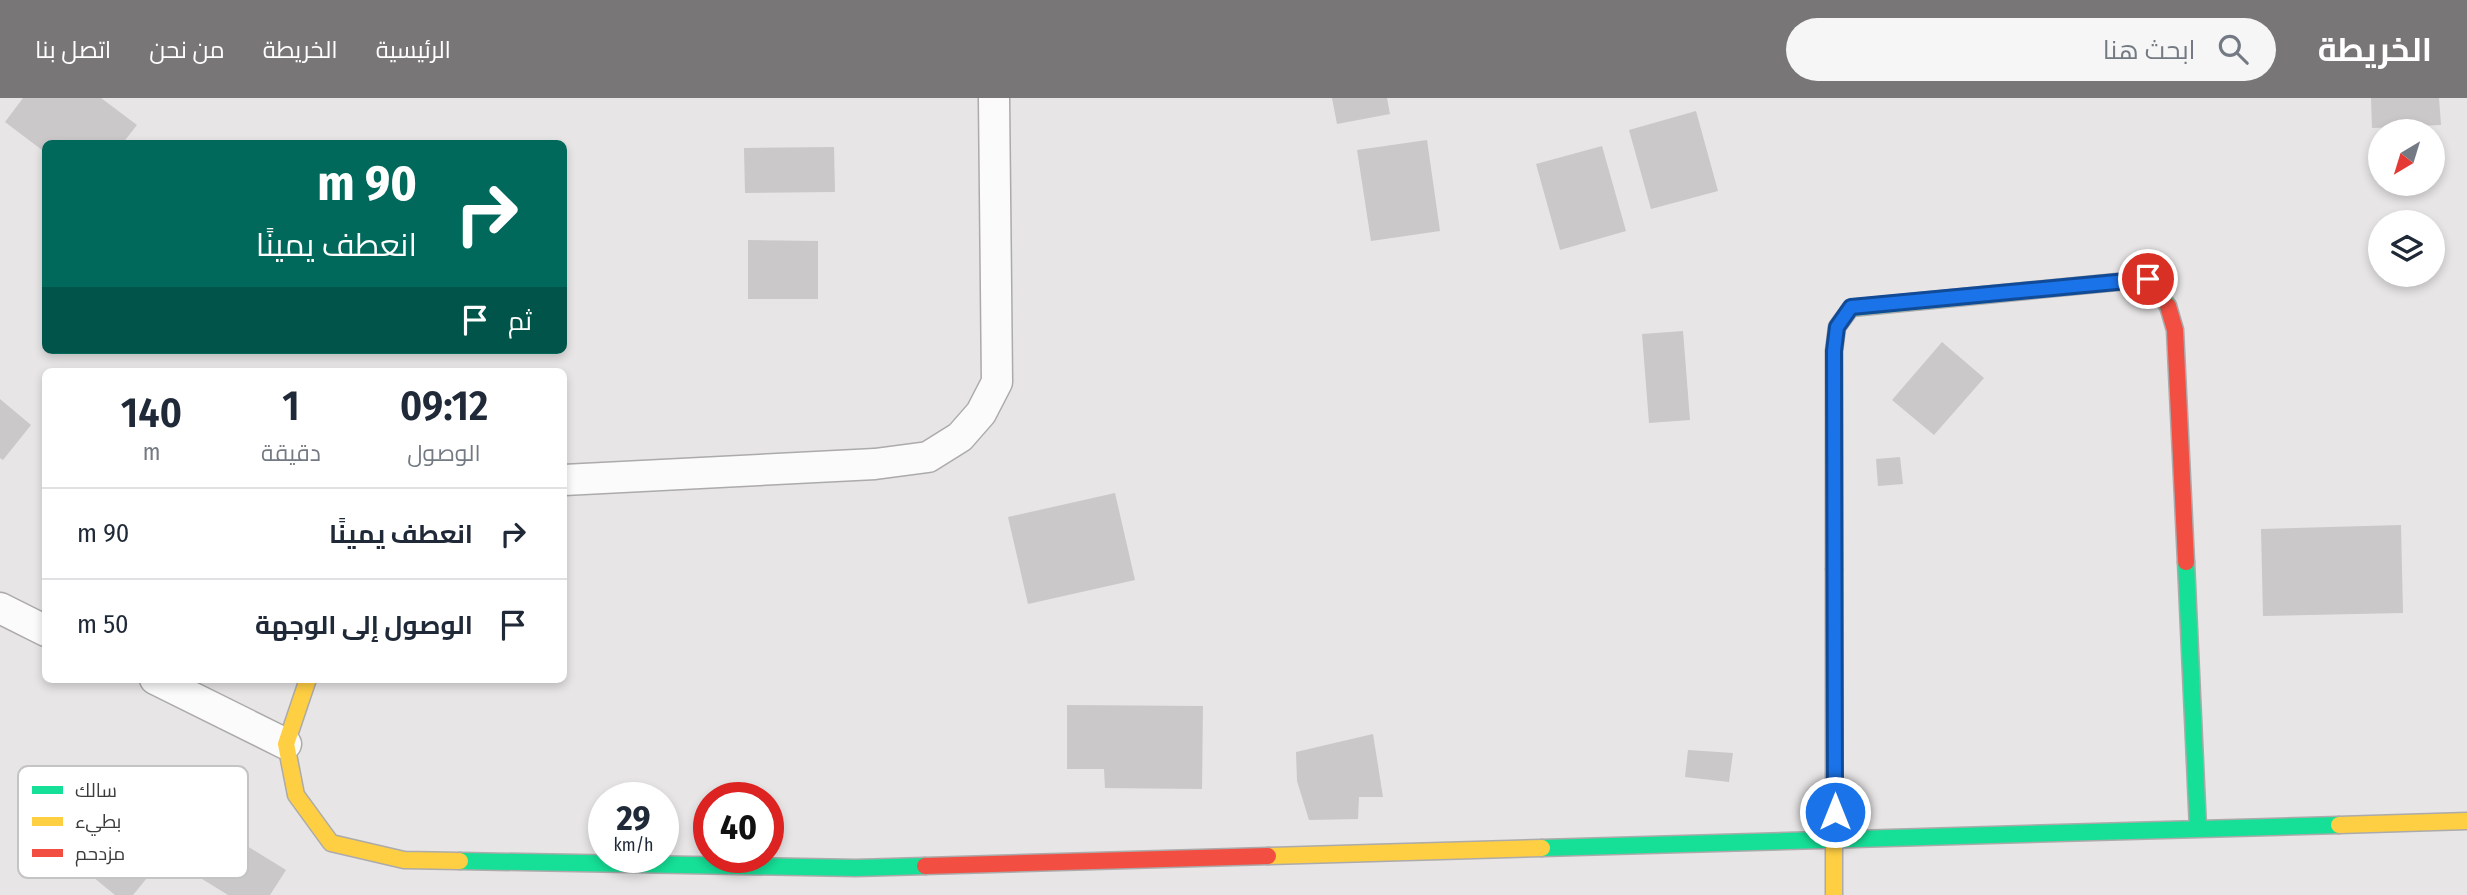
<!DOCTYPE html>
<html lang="ar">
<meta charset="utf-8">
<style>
:root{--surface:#fff;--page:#f6f6f7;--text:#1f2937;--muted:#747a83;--line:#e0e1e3;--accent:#787676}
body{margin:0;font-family:"Fira Sans Condensed",Cairo,sans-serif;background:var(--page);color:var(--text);direction:rtl;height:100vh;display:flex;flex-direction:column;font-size:26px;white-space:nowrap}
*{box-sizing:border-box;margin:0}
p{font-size:23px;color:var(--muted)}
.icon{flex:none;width:38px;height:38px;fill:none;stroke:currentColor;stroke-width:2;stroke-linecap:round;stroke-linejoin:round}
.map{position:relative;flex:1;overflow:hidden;direction:ltr}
.drawer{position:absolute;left:42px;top:270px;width:525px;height:315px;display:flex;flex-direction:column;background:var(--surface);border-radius:10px;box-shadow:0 4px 10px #0003;direction:rtl}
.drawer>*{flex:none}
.guide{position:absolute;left:42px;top:42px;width:525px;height:214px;border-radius:10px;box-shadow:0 4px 10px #0003;direction:rtl;background:#00695c;color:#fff;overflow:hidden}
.needle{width:46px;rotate:218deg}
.controls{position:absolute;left:2368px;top:21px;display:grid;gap:14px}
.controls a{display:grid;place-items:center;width:77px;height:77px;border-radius:50%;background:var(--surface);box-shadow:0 4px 10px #0003;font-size:35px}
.speed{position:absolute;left:588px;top:684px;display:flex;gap:14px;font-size:35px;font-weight:700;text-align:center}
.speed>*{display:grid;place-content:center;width:91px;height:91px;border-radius:50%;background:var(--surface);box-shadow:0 4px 10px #0003;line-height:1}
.speed small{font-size:18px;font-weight:400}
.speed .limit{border:10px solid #d22;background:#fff;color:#111}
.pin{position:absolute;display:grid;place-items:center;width:60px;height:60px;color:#fff;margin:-30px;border:4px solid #fff;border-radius:50%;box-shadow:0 2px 7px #0007}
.me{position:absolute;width:77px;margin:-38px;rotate:0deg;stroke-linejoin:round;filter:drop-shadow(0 0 5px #0008)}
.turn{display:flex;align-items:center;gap:24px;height:147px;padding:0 35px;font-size:32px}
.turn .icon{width:91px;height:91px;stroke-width:2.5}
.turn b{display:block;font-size:49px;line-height:60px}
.then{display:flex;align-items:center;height:66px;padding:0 35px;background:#0003;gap:14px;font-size:26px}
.eta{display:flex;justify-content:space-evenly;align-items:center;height:119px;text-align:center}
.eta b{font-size:42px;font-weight:600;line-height:49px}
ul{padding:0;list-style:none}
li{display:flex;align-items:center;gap:21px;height:91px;padding:0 35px;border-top:2px solid var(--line)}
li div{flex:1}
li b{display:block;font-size:26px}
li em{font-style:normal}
header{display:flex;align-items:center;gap:42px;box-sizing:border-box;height:98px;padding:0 35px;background:var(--accent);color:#fff}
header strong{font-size:33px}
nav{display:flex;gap:38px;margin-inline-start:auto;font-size:24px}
.search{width:490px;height:63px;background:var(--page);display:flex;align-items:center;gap:18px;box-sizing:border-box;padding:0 24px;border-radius:38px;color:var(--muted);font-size:26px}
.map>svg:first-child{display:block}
</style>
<header>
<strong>الخريطة</strong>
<div class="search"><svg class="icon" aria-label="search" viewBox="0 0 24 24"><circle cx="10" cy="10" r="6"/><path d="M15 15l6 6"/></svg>ابحث هنا</div>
<nav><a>الرئيسية</a><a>الخريطة</a><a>من نحن</a><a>اتصل بنا</a></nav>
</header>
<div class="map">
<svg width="2467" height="797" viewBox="0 0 2467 797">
<rect width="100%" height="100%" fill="#e7e5e5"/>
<path fill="#cac8c8" d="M23,0H101L137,27L122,46H46V55L5,24Z
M1332,0H1387L1390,16L1337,26Z
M2371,0H2439L2441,27L2372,30Z
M1696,13L1718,93L1651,111L1629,32Z
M1427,42L1440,133L1371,143L1357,52Z
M1602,48L1626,133L1560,152L1536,66Z
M834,49L835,94L745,95L744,50Z
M748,142L818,143V201H748Z
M1683,233L1690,322L1649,325L1642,236Z
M1942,244L1984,280L1934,337L1892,302Z
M0,301L31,327L3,362L0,360Z
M1900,359L1903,386L1878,388L1876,361Z
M1115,395L1135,482L1028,506L1008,419Z
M2401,427L2403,515L2263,518L2261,431Z
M1067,607L1203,608L1202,691L1105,690L1104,671H1067Z
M1373,636L1383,699H1359L1358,721L1309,722L1297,683L1296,654Z
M1688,652L1733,655L1729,684L1685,679Z
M129,682L188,730L133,797H115L66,757Z
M221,732L286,772L270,797H228L194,776Z"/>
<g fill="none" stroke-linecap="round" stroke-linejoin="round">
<defs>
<path id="street" d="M564,382L875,366L928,359L960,339L981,315L997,284L994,0
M0,510L46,533
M155,581L286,646"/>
<path id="fast" d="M2186,464L2198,731
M1834,471V253L1837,229L1851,210L2148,181L2168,208
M1542,750L2339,727
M460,763L856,770L925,768"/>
<path id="slow" d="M1834,471V797
M308,581L286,646L296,697L331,745L404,762L460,763
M2339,727L2467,723
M1268,758L1542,750"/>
<path id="jam" d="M2168,208L2175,232L2186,464
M925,768L1268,758"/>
</defs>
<use href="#street" stroke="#acaaaa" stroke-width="33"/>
<use href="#fast" stroke="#acaaaa" stroke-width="19"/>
<use href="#slow" stroke="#acaaaa" stroke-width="19"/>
<use href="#jam" stroke="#acaaaa" stroke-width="19"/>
<use href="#street" stroke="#fbfbfb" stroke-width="30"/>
<use href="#fast" stroke="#16e098" stroke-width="16"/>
<use href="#slow" stroke="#ffcf43" stroke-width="16"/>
<use href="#jam" stroke="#f24e42" stroke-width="16"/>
</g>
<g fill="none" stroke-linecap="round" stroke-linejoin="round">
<defs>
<path id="route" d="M1835,714L1834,253L1837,229L1851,209L2148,181"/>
</defs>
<use href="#route" stroke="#114b97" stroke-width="18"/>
<use href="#route" stroke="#1a73e8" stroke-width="12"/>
</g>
<rect x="18" y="668" width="230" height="112" rx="10" fill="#fff" stroke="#c5c4c4" stroke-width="2"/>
<rect x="32" y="688" width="31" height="8" fill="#16e098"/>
<rect x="32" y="719" width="31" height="9" fill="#ffcf43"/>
<rect x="32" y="751" width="31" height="8" fill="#f24e42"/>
<g font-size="19" fill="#3d3b3b">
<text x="75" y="699">سالك</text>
<text x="75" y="730">بطيء</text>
<text x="75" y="762">مزدحم</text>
</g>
</svg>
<div class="controls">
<a><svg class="needle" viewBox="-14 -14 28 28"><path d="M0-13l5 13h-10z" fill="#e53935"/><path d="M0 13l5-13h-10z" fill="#747a83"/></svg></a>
<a><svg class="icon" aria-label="layers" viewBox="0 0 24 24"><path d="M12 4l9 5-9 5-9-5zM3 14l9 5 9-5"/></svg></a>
</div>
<div class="speed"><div>29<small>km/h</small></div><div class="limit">40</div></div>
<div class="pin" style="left:2148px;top:181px;background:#d93025"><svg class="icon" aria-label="arrive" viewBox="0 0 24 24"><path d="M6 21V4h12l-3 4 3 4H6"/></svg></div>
<svg class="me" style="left:1835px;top:714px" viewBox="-20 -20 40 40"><circle r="17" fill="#1a73e8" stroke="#fff" stroke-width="3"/><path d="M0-11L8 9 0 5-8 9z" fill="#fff"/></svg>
<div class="guide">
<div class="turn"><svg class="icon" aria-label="right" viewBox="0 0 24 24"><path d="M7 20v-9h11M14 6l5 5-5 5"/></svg><div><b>90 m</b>انعطف يمينًا</div></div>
<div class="then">ثم<svg class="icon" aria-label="arrive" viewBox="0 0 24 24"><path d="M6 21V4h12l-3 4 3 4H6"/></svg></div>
</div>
<section class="drawer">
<div class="eta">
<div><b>09:12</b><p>الوصول</p></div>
<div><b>1</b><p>دقيقة</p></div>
<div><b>140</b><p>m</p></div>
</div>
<ul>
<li><svg class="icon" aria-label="right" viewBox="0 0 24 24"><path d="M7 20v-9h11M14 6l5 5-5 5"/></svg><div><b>انعطف يمينًا</b></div><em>90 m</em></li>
<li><svg class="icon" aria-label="arrive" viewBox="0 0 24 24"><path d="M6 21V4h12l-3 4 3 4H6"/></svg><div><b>الوصول إلى الوجهة</b></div><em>50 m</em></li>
</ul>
</section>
</div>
